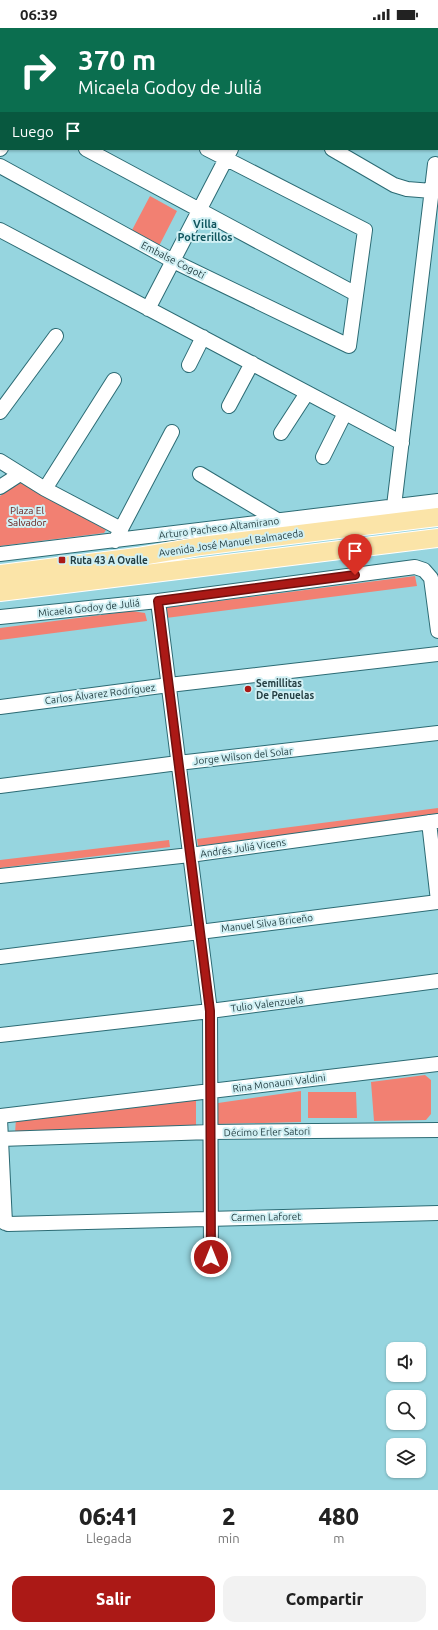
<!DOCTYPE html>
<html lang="es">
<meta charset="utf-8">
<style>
:root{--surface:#fff;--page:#f2f2f2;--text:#222;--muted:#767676;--accent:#ab1916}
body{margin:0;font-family:Ubuntu,sans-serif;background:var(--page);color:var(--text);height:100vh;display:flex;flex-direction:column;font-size:15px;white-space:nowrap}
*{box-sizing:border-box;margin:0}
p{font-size:13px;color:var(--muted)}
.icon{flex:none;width:22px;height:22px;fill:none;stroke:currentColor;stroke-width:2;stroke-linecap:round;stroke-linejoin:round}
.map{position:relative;height:1462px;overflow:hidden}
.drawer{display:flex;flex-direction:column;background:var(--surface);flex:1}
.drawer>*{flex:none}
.top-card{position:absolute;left:0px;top:0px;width:438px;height:122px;box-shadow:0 1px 3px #0004;background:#0b6e4f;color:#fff;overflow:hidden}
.controls{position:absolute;left:386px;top:1314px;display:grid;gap:8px}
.controls a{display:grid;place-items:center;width:40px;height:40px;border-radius:8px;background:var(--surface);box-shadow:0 1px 3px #0004;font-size:20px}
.pin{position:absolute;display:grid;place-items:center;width:34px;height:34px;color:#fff;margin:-41px -17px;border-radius:50% 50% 50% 0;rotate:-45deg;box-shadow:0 0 4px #0007}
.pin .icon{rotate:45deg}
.me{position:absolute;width:44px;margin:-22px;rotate:0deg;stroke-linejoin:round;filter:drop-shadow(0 0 3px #0008)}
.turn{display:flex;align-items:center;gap:14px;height:84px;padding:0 12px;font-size:18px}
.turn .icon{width:52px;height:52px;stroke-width:2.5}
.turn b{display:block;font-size:28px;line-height:34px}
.then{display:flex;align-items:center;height:38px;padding:0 12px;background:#0003;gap:8px;font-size:15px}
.eta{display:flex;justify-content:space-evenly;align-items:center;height:68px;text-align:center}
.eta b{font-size:24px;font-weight:800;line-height:28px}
.action{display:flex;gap:8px;margin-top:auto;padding:8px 12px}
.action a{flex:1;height:46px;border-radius:12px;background:var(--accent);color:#fff;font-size:16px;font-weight:800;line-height:46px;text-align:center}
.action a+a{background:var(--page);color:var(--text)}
.status{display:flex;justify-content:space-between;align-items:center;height:28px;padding:0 20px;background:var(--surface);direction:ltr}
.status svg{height:11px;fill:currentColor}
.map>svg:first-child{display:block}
</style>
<div class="status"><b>06:39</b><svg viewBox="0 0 49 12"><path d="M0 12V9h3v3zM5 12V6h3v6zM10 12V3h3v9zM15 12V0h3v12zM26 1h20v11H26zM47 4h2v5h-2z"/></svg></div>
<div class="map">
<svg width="438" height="1462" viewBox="0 0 438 1462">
<rect width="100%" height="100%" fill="#96d5df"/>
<path fill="#f28072" d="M150,168L177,183L159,218L131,204Z
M21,453L106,502L104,505L0,518V468Z
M415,548L417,558L166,590L164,580Z
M132,583L145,585L147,593L0,612V600Z
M438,780V788L198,818L197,811Z
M169,812L170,819L0,840V832Z
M425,1047L431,1052V1086L426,1092L374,1093L371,1054Z
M301,1063V1094L218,1096V1075Z
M308,1064H356L357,1090H308Z
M196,1072V1098L15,1106L16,1090Z"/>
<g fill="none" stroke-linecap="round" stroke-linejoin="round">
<defs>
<path id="minor" d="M101,0L103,1
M29,1V0
M0,35L1,33
M0,121L1,120
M86,121L356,266
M332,121L394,157L407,161L432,163
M0,138L173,233L349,318L365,202L207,121
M0,202L402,415
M148,281L231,121
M189,337L203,309
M229,378L252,335
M0,384L56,308
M281,405L307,365
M323,429L345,385
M0,433L45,461L121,501L115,513
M200,446L279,493
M0,459L20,446
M45,461L114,352
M394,478L435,136
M121,501L172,404
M0,526L438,473
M158,573L210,983L211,1229
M0,589L158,573L415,539L424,542L431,550L438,603
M0,679L169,657L438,626
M0,758L178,735L438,705
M429,794L438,873
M0,848L190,827L438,793
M0,929L438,874
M0,1007L210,983L438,953
M0,1088L438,1036
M0,1091L5,1195
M0,1111L211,1104L438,1102
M0,1192L8,1196L438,1185"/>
<path id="major" d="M0,546L137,529L201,518L438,489
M0,564L438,510"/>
</defs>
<use href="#minor" stroke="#2c6b74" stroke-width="16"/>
<use href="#major" stroke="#fff" stroke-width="20"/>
<use href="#minor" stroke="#fff" stroke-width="14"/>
<use href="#major" stroke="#fbe4a8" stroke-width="18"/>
</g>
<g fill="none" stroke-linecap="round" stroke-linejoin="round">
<defs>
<path id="route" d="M211,1229L210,983L158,573L355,547"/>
</defs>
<use href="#route" stroke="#6f100e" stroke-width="10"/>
<use href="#route" stroke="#ab1916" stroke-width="7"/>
</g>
<g fill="#ab1916" stroke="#d1f0f4" stroke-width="1.5">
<rect x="58" y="528" width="8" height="8" rx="2"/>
<circle cx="248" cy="661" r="4"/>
</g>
<g text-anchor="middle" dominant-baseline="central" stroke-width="4" stroke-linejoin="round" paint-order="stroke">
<g font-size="10" fill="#243e42" stroke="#d1f0f4">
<text transform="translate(173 232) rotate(27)">Embalse Cogotí</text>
<text transform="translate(219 500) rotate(-7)">Arturo Pacheco Altamirano</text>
<text transform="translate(231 515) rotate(-8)">Avenida José Manuel Balmaceda</text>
<text transform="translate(89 580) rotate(-6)">Micaela Godoy de Juliá</text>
<text transform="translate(100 666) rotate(-7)">Carlos Álvarez Rodríguez</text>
<text transform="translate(243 728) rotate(-6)">Jorge Wilson del Solar</text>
<text transform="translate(243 820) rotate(-8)">Andrés Juliá Vicens</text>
<text transform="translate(267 895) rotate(-7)">Manuel Silva Briceño</text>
<text transform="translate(267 976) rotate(-7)">Tulio Valenzuela</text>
<text transform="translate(279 1055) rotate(-7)">Rina Monauni Valdini</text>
<text transform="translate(267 1104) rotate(-1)">Décimo Erler Satori</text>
<text transform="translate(266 1189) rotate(-1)">Carmen Laforet</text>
</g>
<g font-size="10" fill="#631410" stroke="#d1f0f4">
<text x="27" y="482">Plaza El<tspan x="27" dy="12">Salvador</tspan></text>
</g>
<g font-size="10" font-weight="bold" fill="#243e42" stroke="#d1f0f4" text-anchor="start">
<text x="70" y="532">Ruta 43 A Ovalle</text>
<text x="256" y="655">Semillitas<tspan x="256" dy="12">De Penuelas</tspan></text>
</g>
<g font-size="11" font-weight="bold" fill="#12565f" stroke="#d1f0f4">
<text x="205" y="196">Villa<tspan x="205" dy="13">Potrerillos</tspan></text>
</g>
</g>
</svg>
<div class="controls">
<a><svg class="icon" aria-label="sound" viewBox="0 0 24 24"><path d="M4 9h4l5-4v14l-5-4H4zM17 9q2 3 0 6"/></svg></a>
<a><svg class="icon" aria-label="search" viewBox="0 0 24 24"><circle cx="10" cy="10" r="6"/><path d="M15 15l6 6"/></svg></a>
<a><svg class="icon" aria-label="layers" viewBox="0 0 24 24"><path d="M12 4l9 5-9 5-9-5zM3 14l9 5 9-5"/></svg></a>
</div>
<div class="pin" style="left:355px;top:547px;background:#d93025"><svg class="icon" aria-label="arrive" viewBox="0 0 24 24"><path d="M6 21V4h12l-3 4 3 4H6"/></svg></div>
<svg class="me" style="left:211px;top:1229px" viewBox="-20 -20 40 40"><circle r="17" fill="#ab1916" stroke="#fff" stroke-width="3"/><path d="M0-11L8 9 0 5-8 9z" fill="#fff"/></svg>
<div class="top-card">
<div class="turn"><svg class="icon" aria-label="right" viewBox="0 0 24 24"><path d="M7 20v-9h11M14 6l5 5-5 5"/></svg><div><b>370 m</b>Micaela Godoy de Juliá</div></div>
<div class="then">Luego<svg class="icon" aria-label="arrive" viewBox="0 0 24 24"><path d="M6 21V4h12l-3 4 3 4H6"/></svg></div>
</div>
</div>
<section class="drawer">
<div class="eta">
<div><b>06:41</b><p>Llegada</p></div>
<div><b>2</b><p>min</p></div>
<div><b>480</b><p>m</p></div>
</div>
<div class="action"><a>Salir</a><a>Compartir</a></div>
</section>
